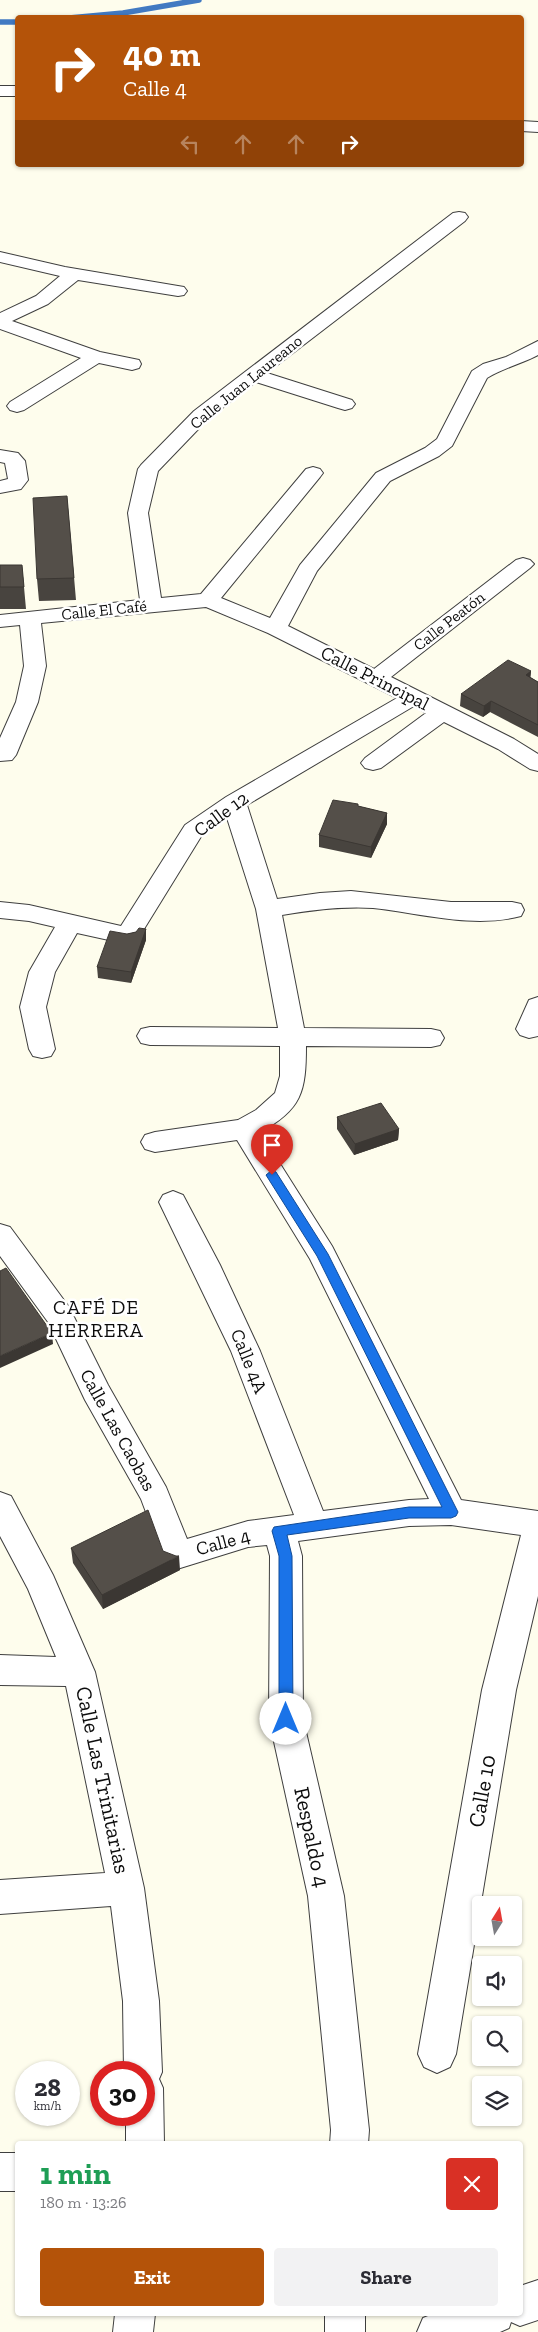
<!DOCTYPE html>
<meta charset="utf-8">
<style>
:root{--surface:#fff;--page:#f2f2f3;--text:#2b2b33;--muted:#7c7c81;--accent:#b45309}
body{margin:0;font-family:"Zilla Slab",serif;background:var(--page);color:var(--text);height:100vh;display:flex;flex-direction:column;font-size:19px;white-space:nowrap}
*{box-sizing:border-box;margin:0}
p{font-size:16px;color:var(--muted)}
.icon{flex:none;width:28px;height:28px;fill:none;stroke:currentColor;stroke-width:2;stroke-linecap:round;stroke-linejoin:round}
.map{position:relative;flex:1;overflow:hidden}
.panel{position:absolute;left:15px;top:2141px;width:508px;height:175px;display:flex;flex-direction:column;background:var(--surface);border-radius:5px;box-shadow:0 1px 4px #0004}
.panel>*{flex:none}
.top-card{position:absolute;left:15px;top:15px;width:509px;height:152px;border-radius:5px;box-shadow:0 1px 4px #0004;background:#b45309;color:#fff;overflow:hidden}
.needle{width:32px;rotate:11deg}
.tools{position:absolute;left:472px;top:1896px;display:grid;gap:10px}
.tools a{display:grid;place-items:center;width:50px;height:50px;border-radius:5px;background:var(--surface);box-shadow:0 1px 4px #0004;font-size:25px}
.speed{position:absolute;left:15px;top:2061px;display:flex;gap:10px;font-size:25px;font-weight:700;text-align:center}
.speed>*{display:grid;place-content:center;width:65px;height:65px;border-radius:50%;background:var(--surface);box-shadow:0 1px 4px #0004;line-height:1}
.speed small{font-size:12px;font-weight:400}
.speed .limit{border:8px solid #d22;background:#fff;color:#111}
.pin{position:absolute;display:grid;place-items:center;width:42px;height:42px;color:#fff;margin:-51px -21px;border-radius:50% 50% 50% 0;rotate:-45deg;box-shadow:0 0 5px #0007}
.pin .icon{rotate:45deg}
.me{position:absolute;width:55px;margin:-28px;rotate:0deg;stroke-linejoin:round;filter:drop-shadow(0 0 4px #0008)}
.turn{display:flex;align-items:center;gap:18px;height:105px;padding:0 25px;font-size:22px}
.turn .icon{width:65px;height:65px;stroke-width:2.5}
.turn b{display:block;font-size:35px;line-height:42px}
.lanes{display:flex;align-items:center;height:48px;padding:0 25px;background:#0003;justify-content:center;gap:25px;direction:ltr}
.lanes .off{opacity:.35}
.round{display:grid;place-items:center;flex:none;width:52px;height:52px;border-radius:5px;background:var(--page)}
.overview{display:flex;align-items:center;justify-content:space-between;height:85px;padding:0 25px}
h1{font-size:30px;font-weight:700;line-height:38px;color:#1e9e55}
.cta{display:flex;gap:10px;margin-top:auto;padding:10px 25px}
.cta a{flex:1;height:58px;border-radius:5px;background:var(--accent);color:#fff;font-size:20px;font-weight:700;line-height:58px;text-align:center}
.cta a+a{background:var(--page);color:var(--text)}
.map>svg:first-child{display:block}
</style>
<div class="map">
<svg width="538" height="2332" viewBox="0 0 538 2332">
<rect width="100%" height="100%" fill="#fefded"/>
<g fill="none" stroke-linecap="round" stroke-linejoin="round">
<path stroke="#427ac2" stroke-width="5.5" d="M69,18L123,13L199,0
M0,22H18"/>
<defs>
<path id="minor" d="M0,86H18V96H0Z
M521,121L538,122V132L521,131Z
M459,212L465,213L468,217L465,221L267,373L352,400L355,404L352,408L345,410L338,408L256,382L208,419L158,471L148,513L161,598L201,594L306,469L313,467L320,469L323,473L320,477L221,598L270,618L300,565L376,473L425,448L437,439L472,371L483,364L506,357L538,341V355C521,364 503,368 487,378L452,446L439,456L390,481L317,571L288,626L374,669L516,560L523,558L530,560L534,564L530,568L391,677L514,739L538,754V771L530,769L498,749L444,722L381,768L373,770L365,768L361,763L365,758L426,713L414,706L247,805L277,899L320,893L351,891L451,902H512L521,904L524,910L521,916C473,929 420,913 373,908C342,906 312,910 282,915L304,1028L431,1029L440,1031L444,1038L440,1045L431,1047L306,1046C306,1091 302,1110 260,1132L332,1246L461,1500L538,1511V1596L516,1690L456,2054L450,2067L437,2073L424,2067L418,2054L482,1690L521,1535L451,1525L409,1526L298,1541L302,1556L303,1719L344,1896L369,2130L368,2144H330L331,2130L308,1896L269,1719L270,1556L267,1545L248,1547L177,1569L166,1565L141,1499L85,1400L48,1322L0,1256V1224L10,1227L69,1307L108,1385L166,1487L187,1539L248,1521L294,1515L231,1351L159,1202L163,1195L173,1191L183,1195L220,1265L260,1351L323,1511L409,1500L429,1499L310,1259L237,1140L155,1152L145,1149L141,1142L145,1135L155,1132L238,1120L256,1110L275,1093L280,1076V1046L150,1045L141,1043L137,1036L141,1029L150,1027L278,1028L256,909L227,818L202,835L136,942L127,944L77,933L55,972L46,1007L55,1049L51,1056L42,1058L33,1056L29,1049L20,1007L29,972L55,927L29,921L0,918V902L29,905L121,926L185,825L226,797L397,698L268,633L206,607L41,623L46,666L38,702L16,755L12,760L0,761V738L16,702L24,666L20,625L0,627V615L140,600L128,513L138,469L141,465L194,411L453,213Z
M0,252L65,267L178,286L184,287L187,291L184,295L178,296L78,280L48,304L12,321L100,352L139,360L141,364L139,368L132,370L99,363L24,410L17,412L10,410L7,406L10,402L81,358L0,329V313L36,296L60,276L0,262Z
M0,450L18,453L25,461L28,480L21,489L0,493V481L8,479L5,463L0,462Z
M538,997V1036L529,1038L520,1035L516,1029L529,1000Z
M0,1492L11,1496L53,1575L95,1672L144,1888L159,2001L162,2072L159,2079L163,2088L164,2144H126V2115H144V2072H124L123,2001L111,1906L0,1914V1880L105,1873L66,1686L0,1685V1655L56,1657L28,1589L0,1536Z
M0,2153H18V2191H0Z
M538,2280V2320L520,2326L511,2322L509,2328L500,2332H417L423,2318L433,2314H520V2286Z
M115,2314H155L153,2332H113Z
M325,2314H365V2332H325Z"/>
</defs>
<use href="#minor" stroke="#3f3f3f" stroke-width="2"/>
<use href="#minor" fill="#fff" fill-rule="evenodd"/>
</g>
<path fill="#48443f" d="M67,496L76,600L39,601L37,579Z
M0,565H22L26,609H0Z
M531,671L530,677L538,682V737L490,712L483,717L460,706L461,694Z
M358,806L387,813V824L371,858L319,847V835Z
M146,929V940L131,983L98,978L97,967L127,934L136,932Z
M337,1117L399,1129L398,1140L354,1155L337,1129Z
M71,1548L163,1551L180,1570L103,1609L73,1563Z"/>
<path fill="#3b3733" d="M531,671L530,683L526,675Z
M491,701L490,712L483,717L484,706Z
M387,813V824L371,858V847Z
M146,929V940L131,983V972Z
M399,1129L398,1140L354,1155L355,1144Z
M52,1333L53,1344L0,1368V1356Z
M179,1556L180,1570L103,1609L102,1595Z"/>
<path fill="#544f49" stroke="#3b3733" d="M67,496L74,578L37,579L33,498Z
M0,565H22L24,587H0Z
M508,660L531,671L526,675L538,682V725L491,701L484,706L461,694Z
M333,800L358,804V806L387,813L371,847L319,835Z
M139,928L146,929L131,972L97,967L110,931L127,934L136,932Z
M381,1103L399,1129L355,1144L337,1117Z
M6,1268L52,1333L0,1356V1271Z
M148,1510L163,1551L176,1556H179L102,1595L71,1548Z"/>
<path fill="#1a73e8" stroke="#114b97" d="M272,1170L276,1172L328,1254L458,1512L456,1516L451,1518H409L287,1535L292,1556L293,1719L291,1723L286,1725L281,1723L279,1719V1556L272,1531L274,1527L409,1507H442L317,1256L266,1175Z"/>
<g text-anchor="middle" dominant-baseline="central" stroke-width="5" stroke-linejoin="round" paint-order="stroke">
<g font-size="16" fill="#0c0c0c" stroke="#fff">
<text transform="translate(246 382) rotate(-39)">Calle Juan Laureano</text>
<text transform="translate(104 610) rotate(-6)">Calle El Café</text>
<text transform="translate(449 621) rotate(-38)">Calle Peatón</text>
</g>
<g font-size="19" fill="#0c0c0c" stroke="#fff">
<text transform="translate(375 678) rotate(27)">Calle Principal</text>
<text transform="translate(221 814) rotate(-36)">Calle 12</text>
<text transform="translate(249 1361) rotate(68)">Calle 4A</text>
<text transform="translate(118 1430) rotate(61)">Calle Las Caobas</text>
<text transform="translate(223 1542) rotate(-15)">Calle 4</text>
</g>
<g font-size="20" letter-spacing="1" fill="#0c0c0c" stroke="#fff">
<text x="96" y="1307">CAFÉ DE<tspan x="96" dy="23">HERRERA</tspan></text>
</g>
<g font-size="22" fill="#0c0c0c" stroke="#fff">
<text transform="translate(103 1780) rotate(78)">Calle Las Trinitarias</text>
<text transform="translate(482 1791) rotate(-80)">Calle 10</text>
<text transform="translate(312 1837) rotate(78)">Respaldo 4</text>
</g>
</g>
</svg>
<div class="tools">
<a><svg class="needle" viewBox="-14 -14 28 28"><path d="M0-13l5 13h-10z" fill="#e53935"/><path d="M0 13l5-13h-10z" fill="#7c7c81"/></svg></a>
<a><svg class="icon" aria-label="sound" viewBox="0 0 24 24"><path d="M4 9h4l5-4v14l-5-4H4zM17 9q2 3 0 6"/></svg></a>
<a><svg class="icon" aria-label="search" viewBox="0 0 24 24"><circle cx="10" cy="10" r="6"/><path d="M15 15l6 6"/></svg></a>
<a><svg class="icon" aria-label="layers" viewBox="0 0 24 24"><path d="M12 4l9 5-9 5-9-5zM3 14l9 5 9-5"/></svg></a>
</div>
<div class="speed"><div>28<small>km/h</small></div><div class="limit">30</div></div>
<div class="pin" style="left:272px;top:1175px;background:#d93025"><svg class="icon" aria-label="arrive" viewBox="0 0 24 24"><path d="M6 21V4h12l-3 4 3 4H6"/></svg></div>
<svg class="me" style="left:286px;top:1719px" viewBox="-20 -20 40 40"><circle r="19" fill="#fff"/><path d="M0-13L10 11 0 6-10 11z" fill="#1a73e8"/></svg>
<div class="top-card">
<div class="turn"><svg class="icon" aria-label="right" viewBox="0 0 24 24"><path d="M7 20v-9h11M14 6l5 5-5 5"/></svg><div><b>40 m</b>Calle 4</div></div>
<div class="lanes"><svg class="icon off" aria-label="left" viewBox="0 0 24 24"><path d="M17 20v-9H6M10 6l-5 5 5 5"/></svg><svg class="icon off" aria-label="ahead" viewBox="0 0 24 24"><path d="M12 20V5M6 11l6-6 6 6"/></svg><svg class="icon off" aria-label="ahead" viewBox="0 0 24 24"><path d="M12 20V5M6 11l6-6 6 6"/></svg><svg class="icon" aria-label="right" viewBox="0 0 24 24"><path d="M7 20v-9h11M14 6l5 5-5 5"/></svg></div>
</div>
<section class="panel">
<div class="overview"><div><h1>1 min</h1><p>180 m · 13:26</p></div><a class="round" style="background:#d93025;color:#fff"><svg class="icon" aria-label="close" viewBox="0 0 24 24"><path d="M6 6l12 12M18 6L6 18"/></svg></a></div>
<div class="cta"><a>Exit</a><a>Share</a></div>
</section>
</div>
